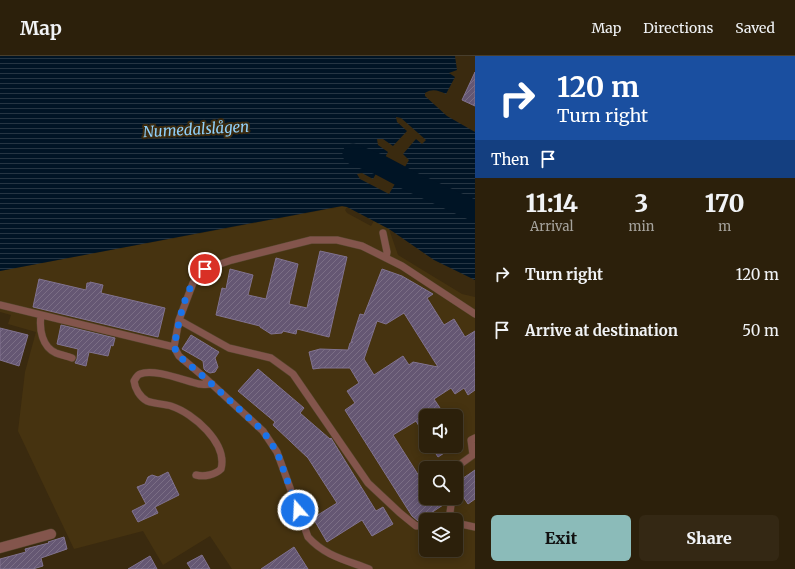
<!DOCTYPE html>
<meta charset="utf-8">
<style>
:root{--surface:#2c200b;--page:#342814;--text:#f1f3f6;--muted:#a6a39d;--line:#483e2c;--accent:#8bbbb9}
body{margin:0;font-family:Merriweather,serif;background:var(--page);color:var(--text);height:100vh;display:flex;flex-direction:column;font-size:15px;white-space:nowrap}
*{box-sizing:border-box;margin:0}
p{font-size:13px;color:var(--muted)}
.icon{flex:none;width:22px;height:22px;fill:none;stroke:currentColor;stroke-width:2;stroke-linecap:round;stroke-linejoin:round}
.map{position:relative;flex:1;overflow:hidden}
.side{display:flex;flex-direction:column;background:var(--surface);width:320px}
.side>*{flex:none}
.banner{background:#1a4fa0;color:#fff;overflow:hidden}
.fabs{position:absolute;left:419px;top:353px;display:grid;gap:8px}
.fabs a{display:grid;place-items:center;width:44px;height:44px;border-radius:6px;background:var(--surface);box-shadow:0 2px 10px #0003,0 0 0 1px var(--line);font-size:20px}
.pin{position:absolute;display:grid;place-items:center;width:34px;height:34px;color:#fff;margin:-17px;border:2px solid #fff;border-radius:50%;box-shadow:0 1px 4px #0007}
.me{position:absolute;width:44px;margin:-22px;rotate:341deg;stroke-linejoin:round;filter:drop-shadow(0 0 3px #0008)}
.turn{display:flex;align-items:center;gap:14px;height:84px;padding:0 16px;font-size:18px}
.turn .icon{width:52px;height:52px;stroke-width:2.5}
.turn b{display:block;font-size:28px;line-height:34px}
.then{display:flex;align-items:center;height:38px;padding:0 16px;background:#0003;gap:8px;font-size:15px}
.eta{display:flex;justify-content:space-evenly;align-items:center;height:68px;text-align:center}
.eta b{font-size:24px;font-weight:800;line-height:28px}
.action{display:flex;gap:8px;margin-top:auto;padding:8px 16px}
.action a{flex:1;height:46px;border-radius:6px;background:var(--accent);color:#111;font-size:16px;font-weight:800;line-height:46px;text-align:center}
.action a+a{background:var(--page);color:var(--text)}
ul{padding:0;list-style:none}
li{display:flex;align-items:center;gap:12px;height:56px;padding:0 16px}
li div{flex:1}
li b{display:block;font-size:15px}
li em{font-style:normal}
header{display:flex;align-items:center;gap:24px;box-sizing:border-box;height:56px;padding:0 20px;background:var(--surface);border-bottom:1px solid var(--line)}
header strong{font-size:19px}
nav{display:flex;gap:22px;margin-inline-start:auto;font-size:14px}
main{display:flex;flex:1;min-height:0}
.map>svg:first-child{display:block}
</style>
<header>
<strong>Map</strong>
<nav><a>Map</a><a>Directions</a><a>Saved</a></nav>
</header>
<main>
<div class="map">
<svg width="475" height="513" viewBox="0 0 475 513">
<defs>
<pattern id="water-rules" width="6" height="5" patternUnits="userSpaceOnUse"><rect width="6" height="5" fill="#001425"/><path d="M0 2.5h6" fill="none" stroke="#253543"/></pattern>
<pattern id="building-hatch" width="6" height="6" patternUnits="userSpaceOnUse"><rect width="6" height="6" fill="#655773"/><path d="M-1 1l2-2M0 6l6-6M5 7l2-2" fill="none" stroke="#7b6e85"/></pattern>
</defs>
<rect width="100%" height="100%" fill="#3a2a0f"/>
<path fill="#463310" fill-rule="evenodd" d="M339,151H347L345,154L347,157L371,170L374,165L389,173L398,199L462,238L475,241V513H232L210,480L163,509L143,475L74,493L18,375L25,316L36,276L8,268L11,259L0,256V215ZM426,360H456V390H426ZM426,412H456V442H426ZM426,464H456V494H426Z"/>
<path fill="url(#water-rules)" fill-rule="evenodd" d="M0,0H455L457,14L449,17L455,21L446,38C439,35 433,32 425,37V40L447,60L475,76V224L434,204L389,173L347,151L342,150L0,215ZM396,61L401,62L426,84L422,88L416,83L403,98L409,104L389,138L360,123L357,118L362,117L373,123L388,96L378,89L377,83H383L393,90L407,75L397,66Z"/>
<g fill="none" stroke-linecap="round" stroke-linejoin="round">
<path stroke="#001425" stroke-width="21" d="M353,98L380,109L412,126L475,155"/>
</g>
<path fill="url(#building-hatch)" stroke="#817390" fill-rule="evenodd" d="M475,16V50L462,44Z
M320,195L347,201L329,281L297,273L296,278L283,275L282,277L271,278L260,271V270L216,259L222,232L226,233L230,213L253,219L248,239L266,243L276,202L298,208L289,248L307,252Z
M382,213L402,220L433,238L427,242L444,269L454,263L465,281L475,275V334L468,339L464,332L455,338L451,332L434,343L442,355L439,357L441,360H426V382L416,365L393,379L426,431V442H439L443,449L419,465H418L412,460L345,354L355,347L347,335L359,327L350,312H321L313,313L309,296L320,293L348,294L350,287L353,286H351L360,258L364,259ZM404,257L438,311L413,306L409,309L403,300L374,319L364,303L377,265L386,268Z
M39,223L86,234L87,227H90V226L103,229L101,237L165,252L158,281L33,251Z
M61,269L115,282L113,290L111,289L108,300L89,296L86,310L75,307L77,303L78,293L57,288Z
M0,272L28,279L19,310L0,304Z
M191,279L219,296L215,302L218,311L215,316L210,317L206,315L204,313L203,305L182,293Z
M258,313L304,352L300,357L330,383L331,382L376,455L383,451L393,468L372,480L362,464L327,486L313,462L337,447L308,402L273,369L275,366L238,335Z
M431,390H455L438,401Z
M475,414V443L468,448L456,430V427Z
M168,416L179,439L155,451L158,457L138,466L132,455L146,448L137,431L145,428L148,421L152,419L158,421Z
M64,481L67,493L41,502L43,510L33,513H0V503L26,496L25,493L49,487L48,486Z
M294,491L308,513H261Z
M202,499L210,513H191L187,507Z
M150,500L157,513H128Z"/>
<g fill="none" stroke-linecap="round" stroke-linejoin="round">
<defs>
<path id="service" d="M383,177L387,196L386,202
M0,249L174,291L179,264L193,227L205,213L232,204L311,184H337L362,190L402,210L475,258
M41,259C39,273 42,291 56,297C61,299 67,300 72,302
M179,264L229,292L271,302L293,318L368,427L400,457L416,470L426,469
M174,291L179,300L204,321L263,375L277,396L308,481C325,500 346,504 369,513
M455,412L473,399L471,384L475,382
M196,419C204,421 215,419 221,413C228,387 193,357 171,350C164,348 155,348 147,345C140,341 135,333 134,325C136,322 137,319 140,318C154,312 185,325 199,328C204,329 208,328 212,328
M449,464L451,449L450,442
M456,467L475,471"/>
<path id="minor" d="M0,492L51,478"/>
</defs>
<use href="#service" stroke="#54452c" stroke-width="8"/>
<use href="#minor" stroke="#54452c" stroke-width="11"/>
<use href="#service" stroke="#83554c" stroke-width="7"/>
<use href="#minor" stroke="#83554c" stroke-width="10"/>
</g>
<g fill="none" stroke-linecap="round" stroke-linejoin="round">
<path stroke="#1a73e8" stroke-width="7" stroke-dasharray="0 12.6" d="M205,213C201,217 196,222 193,227C182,245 178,271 174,291L179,300L204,321L263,375L277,396L298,454"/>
</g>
<g text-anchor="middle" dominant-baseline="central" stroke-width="4" stroke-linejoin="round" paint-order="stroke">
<g font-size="15" font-style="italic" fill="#91d1fb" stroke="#3a2a0f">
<text transform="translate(196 73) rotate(-3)">Numedalslågen</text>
</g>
</g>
</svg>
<div class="fabs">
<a><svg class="icon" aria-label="sound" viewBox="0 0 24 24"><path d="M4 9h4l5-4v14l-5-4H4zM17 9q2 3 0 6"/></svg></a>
<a><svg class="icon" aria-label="search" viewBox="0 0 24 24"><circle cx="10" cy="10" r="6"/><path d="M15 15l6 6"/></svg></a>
<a><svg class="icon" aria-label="layers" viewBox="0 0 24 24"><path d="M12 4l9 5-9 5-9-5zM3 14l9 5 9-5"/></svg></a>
</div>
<div class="pin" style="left:205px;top:213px;background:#d93025"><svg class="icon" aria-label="arrive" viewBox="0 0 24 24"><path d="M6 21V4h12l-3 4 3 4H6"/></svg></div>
<svg class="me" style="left:298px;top:454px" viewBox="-20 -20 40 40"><circle r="17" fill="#1a73e8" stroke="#fff" stroke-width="3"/><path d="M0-11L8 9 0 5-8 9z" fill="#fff"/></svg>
</div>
<section class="side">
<div class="banner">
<div class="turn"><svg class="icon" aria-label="right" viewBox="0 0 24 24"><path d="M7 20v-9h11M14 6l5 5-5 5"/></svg><div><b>120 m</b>Turn right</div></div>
<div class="then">Then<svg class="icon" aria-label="arrive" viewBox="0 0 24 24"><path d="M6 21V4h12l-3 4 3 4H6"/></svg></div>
</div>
<div class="eta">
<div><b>11:14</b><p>Arrival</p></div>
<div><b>3</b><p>min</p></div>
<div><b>170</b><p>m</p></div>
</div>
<ul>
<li><svg class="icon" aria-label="right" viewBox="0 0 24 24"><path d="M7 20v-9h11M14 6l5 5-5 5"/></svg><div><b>Turn right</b></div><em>120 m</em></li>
<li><svg class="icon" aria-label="arrive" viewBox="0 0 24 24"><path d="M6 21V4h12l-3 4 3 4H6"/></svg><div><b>Arrive at destination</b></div><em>50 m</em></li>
</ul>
<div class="action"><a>Exit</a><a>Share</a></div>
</section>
</main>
